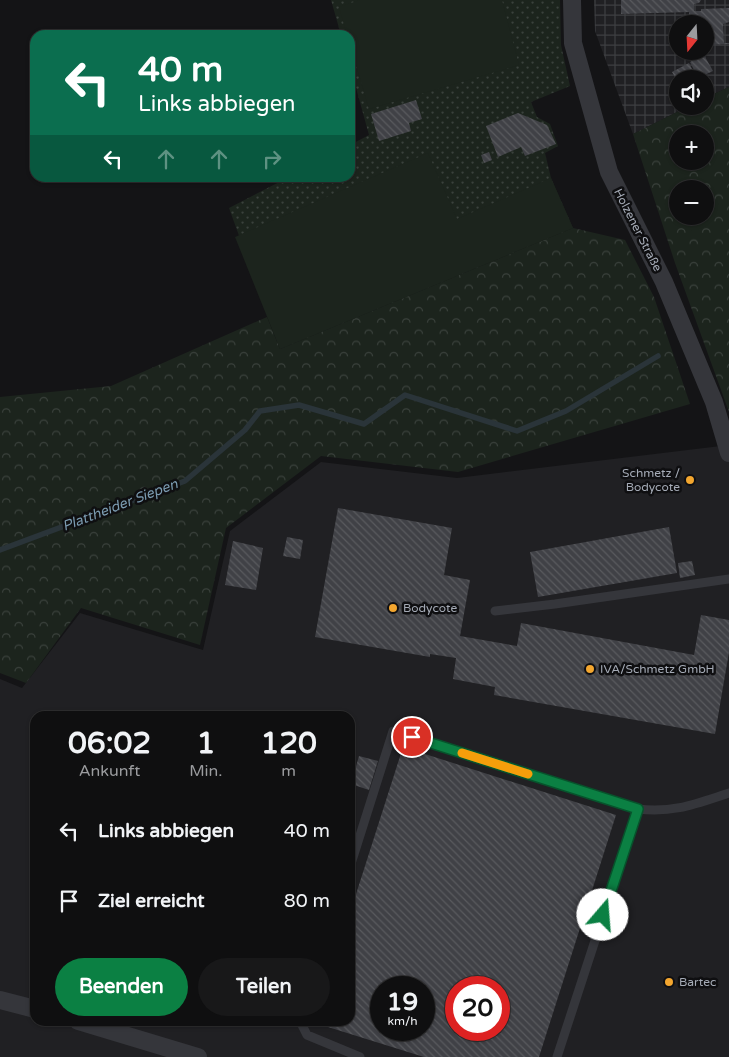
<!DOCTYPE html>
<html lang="de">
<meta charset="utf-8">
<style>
:root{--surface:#0f0f10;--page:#181819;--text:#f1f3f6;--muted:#9b9c9f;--line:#2f2f30;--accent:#0b8043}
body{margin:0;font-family:"Varela Round",sans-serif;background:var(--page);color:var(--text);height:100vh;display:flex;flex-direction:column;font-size:19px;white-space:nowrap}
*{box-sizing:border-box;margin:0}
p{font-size:16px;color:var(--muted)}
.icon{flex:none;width:28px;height:28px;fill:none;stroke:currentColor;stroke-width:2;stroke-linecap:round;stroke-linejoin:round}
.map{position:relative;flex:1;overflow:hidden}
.drawer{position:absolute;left:30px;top:711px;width:325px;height:315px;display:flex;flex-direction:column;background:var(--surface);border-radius:15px;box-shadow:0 1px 4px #0004,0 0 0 1px var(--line)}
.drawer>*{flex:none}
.guide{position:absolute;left:30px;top:30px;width:325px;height:152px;border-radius:15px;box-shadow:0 1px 4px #0004,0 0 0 1px var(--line);background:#0b6e4f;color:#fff;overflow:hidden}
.needle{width:32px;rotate:198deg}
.controls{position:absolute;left:669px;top:15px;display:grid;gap:10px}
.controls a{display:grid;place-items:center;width:45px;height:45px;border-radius:50%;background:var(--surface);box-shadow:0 1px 4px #0004,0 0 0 1px var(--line);font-size:25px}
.speed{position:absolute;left:370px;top:976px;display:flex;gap:10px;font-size:25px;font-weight:700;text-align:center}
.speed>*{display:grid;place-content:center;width:65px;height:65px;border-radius:50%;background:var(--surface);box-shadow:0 1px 4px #0004,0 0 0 1px var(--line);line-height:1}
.speed small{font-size:12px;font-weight:400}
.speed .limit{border:8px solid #d22;background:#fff;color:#111}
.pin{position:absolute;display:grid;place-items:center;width:42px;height:42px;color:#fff;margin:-21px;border:2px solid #fff;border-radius:50%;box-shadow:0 1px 5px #0007}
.me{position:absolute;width:55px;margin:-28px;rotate:18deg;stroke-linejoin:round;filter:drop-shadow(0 0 4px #0008)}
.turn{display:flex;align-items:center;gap:18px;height:105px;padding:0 25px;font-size:22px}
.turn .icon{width:65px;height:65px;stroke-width:2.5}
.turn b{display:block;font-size:35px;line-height:42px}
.lanes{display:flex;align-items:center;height:48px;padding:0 25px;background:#0003;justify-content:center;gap:25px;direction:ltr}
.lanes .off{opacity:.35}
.eta{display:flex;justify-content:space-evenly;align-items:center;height:85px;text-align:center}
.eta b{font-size:30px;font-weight:700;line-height:35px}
.primary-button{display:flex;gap:10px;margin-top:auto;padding:10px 25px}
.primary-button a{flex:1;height:58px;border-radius:30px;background:var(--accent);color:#fff;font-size:20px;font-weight:700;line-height:58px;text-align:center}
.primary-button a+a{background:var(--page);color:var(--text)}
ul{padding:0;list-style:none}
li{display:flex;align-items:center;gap:15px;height:70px;padding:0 25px}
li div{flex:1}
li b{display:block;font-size:19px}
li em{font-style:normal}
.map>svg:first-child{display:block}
</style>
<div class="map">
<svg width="729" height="1057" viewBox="0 0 729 1057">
<defs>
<pattern id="industrial-grid" width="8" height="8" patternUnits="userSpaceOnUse" patternTransform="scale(1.25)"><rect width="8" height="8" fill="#202023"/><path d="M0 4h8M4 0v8" fill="none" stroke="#3d3e41"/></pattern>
<pattern id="forest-crowns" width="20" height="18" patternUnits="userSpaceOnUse" patternTransform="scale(1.25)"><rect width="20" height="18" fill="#1c241d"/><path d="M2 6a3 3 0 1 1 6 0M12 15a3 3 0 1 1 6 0" fill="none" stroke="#3a413c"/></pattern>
<pattern id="park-dots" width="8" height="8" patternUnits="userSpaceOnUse" patternTransform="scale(1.25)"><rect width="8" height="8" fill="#1c241d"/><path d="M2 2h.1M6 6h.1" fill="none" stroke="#3a413c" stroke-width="1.8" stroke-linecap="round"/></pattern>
<pattern id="building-back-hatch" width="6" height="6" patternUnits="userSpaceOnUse" patternTransform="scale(1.25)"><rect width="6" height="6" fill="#404146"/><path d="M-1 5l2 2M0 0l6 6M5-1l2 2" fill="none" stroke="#595a5e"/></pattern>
</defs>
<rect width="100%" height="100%" fill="#141416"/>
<path fill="#202023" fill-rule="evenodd" d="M729,445V1057H0V679L22,688L80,613L203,650L230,531L321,462L457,478ZM35,716H350V1021H35ZM381,988H424V1030H381ZM456,988H499V1030H456Z"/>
<path fill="url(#industrial-grid)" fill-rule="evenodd" d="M594,0H729V87L705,98V79H678V106H689L633,134L595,31ZM678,24H705V51H678Z"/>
<path fill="url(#forest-crowns)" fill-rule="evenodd" d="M729,87V412L675,263L633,134L689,106H705V98ZM678,134H705V161H678ZM678,189H705V216H678Z
M573,228L625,240L654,297L690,404L458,472L321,456L226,528L200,645L81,608L26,683L0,673V397L111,386L267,317L280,349Z"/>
<path fill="url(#park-dots)" d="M331,0H560L561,45L570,86L531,102L537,117L550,124L558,146L545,153L551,178L573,228L280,349L229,208L287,178H350V145L369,135L350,66V35H341Z"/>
<path fill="#1c241d" d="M360,0H502L519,65L369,109L350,45V35H347L339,7Z
M428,153L457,219L551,178L573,228L280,349L235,237Z"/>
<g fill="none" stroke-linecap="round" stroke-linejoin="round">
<path stroke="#2a3439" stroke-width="5.5" d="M0,550L185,481L245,430L260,411L299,405L364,424L405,395L517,431L566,411L658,356"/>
</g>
<path fill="url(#building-back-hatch)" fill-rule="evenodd" d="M621,0H701L699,3L694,4V11H701V9L729,8V22L723,24L724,43H729V44L705,45V24H689V12L621,14Z
M704,55L713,71L698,78L690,62Z
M689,63L697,79H676L672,72Z
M416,100L422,119L409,123L411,131L379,141L371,114Z
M518,113L547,125L556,144L525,156L521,147L498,157L486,126Z
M489,152L492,160L484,163L481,155Z
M338,508L452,528L444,575L470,580L460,636L517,646L521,623L694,655L701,615L729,620V652L715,734L494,695L495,687L453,679L456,658L430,654V657L315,637Z
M669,527L677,573L538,597L530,552Z
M287,537L303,540L300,559L283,556Z
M233,541L263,548L256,590L225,585Z
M692,561L695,575L680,578L678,563Z
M403,747L616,815L539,1057H424L312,1022L350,1021V913ZM381,988H424V1030H381ZM456,988H499V1030H456Z
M359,756L378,761L369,790L351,784Z"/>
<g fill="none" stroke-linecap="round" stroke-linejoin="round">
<path stroke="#35363b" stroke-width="9" d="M495,611L555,604L729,579
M638,809C674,813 695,804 729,793
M350,867L393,731L638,809L557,1057
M302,1021V1025L307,1035L360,1057"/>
<path stroke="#35363b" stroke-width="18" d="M572,0L573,43L609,172L664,282L714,402L729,453
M0,1000L35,1009
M78,1021L198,1057"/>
</g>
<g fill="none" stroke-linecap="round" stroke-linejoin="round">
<defs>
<path id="route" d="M412,737L638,809L603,915"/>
</defs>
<use href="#route" stroke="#07532c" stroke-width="12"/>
<use href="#route" stroke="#0b8043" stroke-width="9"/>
<path stroke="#f59e0b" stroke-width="9" d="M462,753L528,774"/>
</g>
<g fill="#f3a62f" stroke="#0f0f11" stroke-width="2">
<circle cx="690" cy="480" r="5"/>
<circle cx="393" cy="608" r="5"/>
<circle cx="590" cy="669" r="5"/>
<circle cx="669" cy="982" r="5"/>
</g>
<g text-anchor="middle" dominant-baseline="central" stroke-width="5" stroke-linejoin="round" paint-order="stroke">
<g font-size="12" fill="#a5abb6" stroke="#0f0f11">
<text transform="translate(638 230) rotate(63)">Holzener Straße</text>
</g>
<g font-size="12" fill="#a5abb6" stroke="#0f0f11" text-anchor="start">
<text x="680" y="473" text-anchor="end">Schmetz /<tspan x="680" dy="14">Bodycote</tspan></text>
<text x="403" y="608">Bodycote</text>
<text x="600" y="669">IVA/Schmetz GmbH</text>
<text x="679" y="982">Bartec</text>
</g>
<g font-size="14" font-style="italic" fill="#7c9cb2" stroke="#0f0f11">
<text transform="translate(120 505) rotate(-21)">Plattheider Siepen</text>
</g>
</g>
</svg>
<div class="controls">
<a><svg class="needle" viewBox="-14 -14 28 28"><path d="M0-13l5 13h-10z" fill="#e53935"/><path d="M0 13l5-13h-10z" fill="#9b9c9f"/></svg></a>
<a><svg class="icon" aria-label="sound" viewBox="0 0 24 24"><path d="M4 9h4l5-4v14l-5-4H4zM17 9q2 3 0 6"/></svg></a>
<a>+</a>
<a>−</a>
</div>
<div class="speed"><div>19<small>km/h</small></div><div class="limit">20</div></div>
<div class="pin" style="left:412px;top:737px;background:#d93025"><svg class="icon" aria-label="arrive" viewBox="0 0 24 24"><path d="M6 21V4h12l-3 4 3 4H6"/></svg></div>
<svg class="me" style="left:603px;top:915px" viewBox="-20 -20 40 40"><circle r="19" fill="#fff"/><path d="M0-13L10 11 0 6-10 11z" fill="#0b8043"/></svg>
<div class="guide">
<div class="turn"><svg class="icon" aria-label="left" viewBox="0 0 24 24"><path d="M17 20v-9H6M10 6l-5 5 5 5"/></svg><div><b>40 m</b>Links abbiegen</div></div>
<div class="lanes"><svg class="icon" aria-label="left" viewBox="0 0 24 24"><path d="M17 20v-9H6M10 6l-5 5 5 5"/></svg><svg class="icon off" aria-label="ahead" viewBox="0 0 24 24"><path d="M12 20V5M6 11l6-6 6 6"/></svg><svg class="icon off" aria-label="ahead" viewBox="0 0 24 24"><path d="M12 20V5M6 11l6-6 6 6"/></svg><svg class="icon off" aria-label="right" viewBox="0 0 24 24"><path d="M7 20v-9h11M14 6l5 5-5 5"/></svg></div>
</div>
<section class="drawer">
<div class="eta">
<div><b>06:02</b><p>Ankunft</p></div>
<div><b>1</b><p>Min.</p></div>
<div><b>120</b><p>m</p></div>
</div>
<ul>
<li><svg class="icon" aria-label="left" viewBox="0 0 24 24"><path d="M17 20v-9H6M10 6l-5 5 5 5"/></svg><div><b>Links abbiegen</b></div><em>40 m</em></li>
<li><svg class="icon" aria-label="arrive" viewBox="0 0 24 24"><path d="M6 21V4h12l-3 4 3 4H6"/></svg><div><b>Ziel erreicht</b></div><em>80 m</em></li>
</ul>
<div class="primary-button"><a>Beenden</a><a>Teilen</a></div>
</section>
</div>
